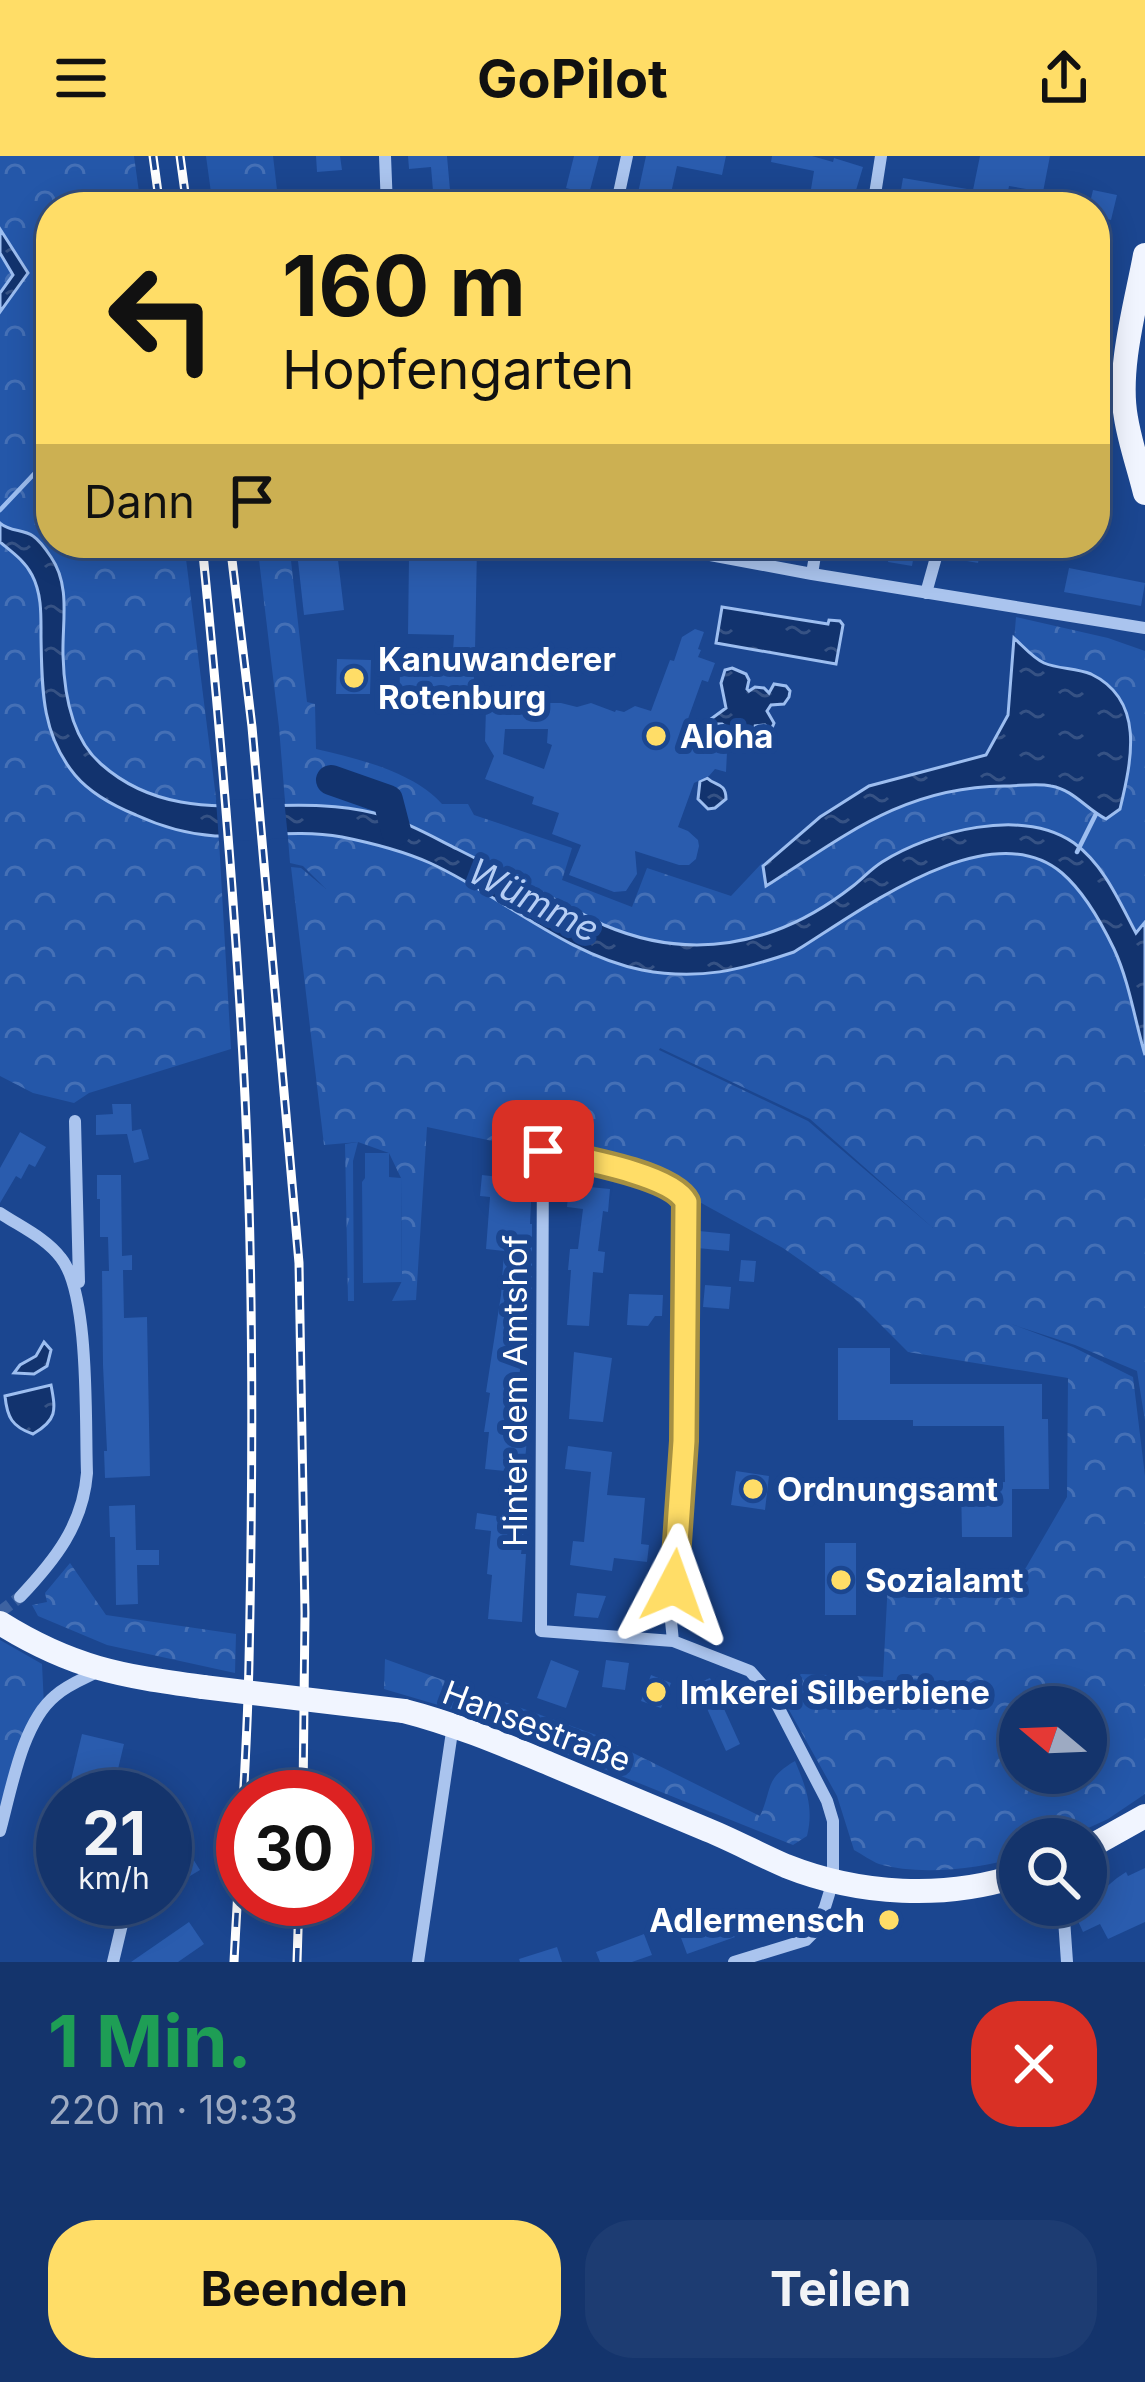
<!DOCTYPE html>
<html lang="de">
<meta charset="utf-8">
<style>
:root{--surface:#14346c;--page:#1d3c72;--text:#f1f3f6;--muted:#9daac2;--line:#334f7f;--accent:#ffdd67}
body{margin:0;font-family:Inter,sans-serif;background:var(--page);color:var(--text);height:100vh;display:flex;flex-direction:column;font-size:45px;white-space:nowrap}
*{box-sizing:border-box;margin:0}
p{font-size:39px;color:var(--muted)}
.icon{flex:none;width:66px;height:66px;fill:none;stroke:currentColor;stroke-width:2;stroke-linecap:round;stroke-linejoin:round}
.map{position:relative;height:1806px;overflow:hidden}
.panel{display:flex;flex-direction:column;background:var(--surface);flex:1}
.panel>*{flex:none}
.banner{position:absolute;left:36px;top:36px;width:1074px;height:366px;border-radius:48px;box-shadow:0 6px 30px #0003,0 0 0 3px var(--line);background:#ffdd67;color:#111;overflow:hidden}
.needle{width:78px;rotate:289deg}
.buttons{position:absolute;left:999px;top:1530px;display:grid;gap:24px}
.buttons a{display:grid;place-items:center;width:108px;height:108px;border-radius:50%;background:var(--surface);box-shadow:0 6px 30px #0003,0 0 0 3px var(--line);font-size:60px}
.speed{position:absolute;left:36px;top:1614px;display:flex;gap:24px;font-size:60px;font-weight:700;text-align:center}
.speed>*{display:grid;place-content:center;width:156px;height:156px;border-radius:50%;background:var(--surface);box-shadow:0 6px 30px #0003,0 0 0 3px var(--line);line-height:1}
.speed small{font-size:30px;font-weight:400}
.speed .limit{border:18px solid #d22;background:#fff;color:#111}
.pin{position:absolute;display:grid;place-items:center;width:102px;height:102px;color:#fff;margin:-51px;border-radius:24px;box-shadow:0 6px 18px #0006}
.me{position:absolute;width:132px;margin:-66px;rotate:4deg;stroke-linejoin:round;filter:drop-shadow(0 0 9px #0008)}
.turn{display:flex;align-items:center;gap:42px;height:252px;padding:0 48px;font-size:54px}
.turn .icon{width:156px;height:156px;stroke-width:2.5}
.turn b{display:block;font-size:84px;line-height:102px}
.then{display:flex;align-items:center;height:114px;padding:0 48px;background:#0003;gap:24px;font-size:45px}
.round{display:grid;place-items:center;flex:none;width:126px;height:126px;border-radius:48px;background:var(--page)}
.head{display:flex;align-items:center;justify-content:space-between;height:204px;padding:0 48px}
h1{font-size:72px;font-weight:700;line-height:90px;color:#1e9e55}
.action{display:flex;gap:24px;margin-top:auto;padding:24px 48px}
.action a{flex:1;height:138px;border-radius:48px;background:var(--accent);color:#111;font-size:48px;font-weight:700;line-height:138px;text-align:center}
.action a+a{background:var(--page);color:var(--text)}
header{display:flex;justify-content:space-between;align-items:center;height:156px;padding:0 48px;background:var(--accent);color:#111;font-size:54px;font-weight:700}
.map>svg:first-child{display:block}
</style>
<header><svg class="icon" aria-label="menu" viewBox="0 0 24 24"><path d="M4 6h16M4 12h16M4 18h16"/></svg>GoPilot<svg class="icon" aria-label="share" viewBox="0 0 24 24"><path d="M12 15V3M7 8l5-5 5 5M5 13v7h14v-7"/></svg></header>
<div class="map">
<svg width="1145" height="1806" viewBox="0 0 1145 1806">
<defs>
<pattern id="grass-tufts" width="24" height="20" patternUnits="userSpaceOnUse" patternTransform="scale(3)"><rect width="24" height="20" fill="#2457a9"/><path d="M3 7l-1-3M5 7V3M7 7l1-3M15 17l-1-3M17 17v-4M19 17l1-3" fill="none" stroke="#4570b6"/></pattern>
<pattern id="forest-crowns" width="20" height="18" patternUnits="userSpaceOnUse" patternTransform="scale(3)"><rect width="20" height="18" fill="#2457a9"/><path d="M2 6a3 3 0 1 1 6 0M12 15a3 3 0 1 1 6 0" fill="none" stroke="#4570b6"/></pattern>
<pattern id="water-ripples" width="26" height="14" patternUnits="userSpaceOnUse" patternTransform="scale(3)"><rect width="26" height="14" fill="#12336e"/><path d="M2 4q2-2 4 0t4 0M15 11q2-2 4 0t4 0" fill="none" stroke="#365284"/></pattern>
</defs>
<rect width="100%" height="100%" fill="#1b4690"/>
<path fill="url(#grass-tufts)" d="M358,986L353,1005L354,1145H348L345,988Z"/>
<path fill="url(#forest-crowns)" fill-rule="evenodd" d="M0,0H134L141,51H51V387H184L217,650L231,893L89,937L74,947L33,937L0,920Z
M206,0H273L279,51H213Z
M257,387H289L307,546L315,548L316,593C356,602 414,616 442,648H468L474,659L572,692L562,724L632,751L647,712L731,740L762,707L764,709L820,661L869,630L985,599L1008,559L1016,461L1108,482L1145,495V1265L1137,1215L1075,1189L1011,1168L1073,1191L1133,1221L1145,1320V1638L1108,1663L1064,1683H1020V1700C982,1713 919,1720 879,1708C871,1705 862,1698 854,1694L837,1640L779,1536L801,1518L883,1521L888,1425L1017,1427L1067,1341L1068,1222L908,1196L853,1141L783,1092L674,1032L619,1012L427,971L416,1144L392,1145L402,1125L401,1022L389,997L358,986L324,989L291,711L301,712L326,733L303,710L290,707L279,571ZM660,892L810,963L933,1072L808,965L659,894ZM1020,1551H1086V1617H1020Z
M70,1407L106,1459L236,1478L235,1517L107,1489L38,1460L32,1449L47,1446L45,1437Z
M0,1484L42,1508L44,1550L34,1568L0,1675Z
M385,1503L599,1580L760,1660C773,1632 764,1623 795,1605C806,1631 814,1652 807,1680L793,1689L462,1556L384,1533Z"/>
<path fill="#2457a9" d="M365,997H389V1021L401,1022L402,1126L363,1127L362,1026L365,1022Z"/>
<path fill="url(#water-ripples)" stroke="#9dbef0" stroke-width="3" d="M0,73L28,117L0,156V137L13,119L0,97Z
M0,367C10,376 23,373 33,380C39,384 47,395 51,401C71,430 62,467 63,499C64,537 71,582 101,608C181,679 280,633 374,657C403,664 431,680 457,693C507,718 555,744 604,769C660,793 716,796 774,775C802,765 830,748 853,730C863,722 871,713 882,706C931,675 1022,651 1074,687C1104,709 1119,745 1136,777L1145,766V899C1135,865 1129,825 1114,793C1102,768 1083,735 1062,717C989,655 858,757 794,796C741,814 699,825 642,814C566,799 500,739 430,707C403,695 372,687 342,681C298,673 259,681 215,680C186,678 162,671 136,659C114,650 91,638 75,619C41,578 42,532 41,481C41,460 42,438 32,419C25,405 12,396 0,386Z
M722,451L828,468L829,464L840,465L843,469L836,508L716,487Z
M1014,482C1023,490 1033,502 1044,507C1058,513 1076,512 1091,518C1145,544 1132,603 1120,653L1106,663C1086,653 1074,634 1051,630C1037,627 1019,630 1004,630C904,631 846,679 766,730L763,710L820,661L869,630L986,599L1008,559Z
M732,512L746,518L749,524L747,533L749,535L755,531L764,532L769,537L774,528L786,530L790,535L789,541L784,548L771,549L767,555L774,567L771,574L765,569L754,570L771,577L772,582L767,589H758C739,563 744,579 723,575L725,570L722,568H718L707,583L698,578L704,568L726,552L721,527L725,514Z
M707,622C715,630 726,626 726,643L715,652L708,653L698,643L700,625Z
M44,1186L51,1194L47,1210L34,1218L14,1217L20,1209L36,1200Z
M51,1229C56,1255 57,1264 33,1278C12,1271 7,1261 5,1240Z"/>
<path fill="#1b4690" d="M284,642L288,682L219,686L216,644Z"/>
<g fill="none" stroke-linecap="round" stroke-linejoin="round">
<path stroke="#9dbef0" stroke-width="4.5" d="M0,354L51,300
M1077,696L1096,658"/>
<path stroke="#12336e" stroke-width="30" d="M331,624L388,644L396,675"/>
</g>
<path fill="#2a5cae" fill-rule="evenodd" d="M316,0H340L342,14L317,16Z
M408,0H447L450,34L433,35L431,11L409,13Z
M574,0H599L589,38L566,32Z
M646,0H726L722,19L677,10L668,51L636,46Z
M772,0H812L833,6L834,2L863,11L851,51H808L814,15L771,6Z
M980,0H1050L1043,36L1009,30L1005,51H898L903,22L973,34Z
M1093,34L1117,39L1111,64L1095,60V51H1089Z
M296,387H336L344,454L304,459Z
M891,387H916L912,410L888,406Z
M953,387H982L978,407L950,402Z
M454,391H477L475,496L453,495L454,479L408,478L409,401H454Z
M1069,412L1145,427L1141,450L1064,436Z
M695,473L704,476L698,493L701,494L698,501L715,507L708,526L702,524L684,574L712,585L728,577L726,616L715,613L709,620L694,627L678,671L688,675L698,684L699,690L696,703L689,709H679L635,695L637,718L626,735L614,736L569,719L581,689L552,678L559,657L532,648L534,641L485,623L494,600L485,585L486,552L399,549L400,517L474,520L473,538L518,540V547H561L577,551L591,547L615,556L616,554L624,556L635,550L651,555L670,504L674,505L682,481ZM505,573H548L547,587L552,589L544,613L503,598Z
M337,503L371,504L370,538H336Z
M112,948H131L132,975L141,973L149,1003L134,1007L127,978L96,979V959L113,958Z
M20,976L46,991L35,1011L29,1008L21,1023L16,1020L0,1047V1012Z
M97,1019H121L122,1100L132,1099V1114H123L124,1162L147,1161L150,1320L105,1322L104,1295H107L103,1209L102,1115H109L108,1081H100V1043H97Z
M482,1019L532,1025L530,1068H532V1133L529,1163L532,1164V1183L530,1194L522,1193L516,1255L531,1257V1281L527,1282L524,1317L485,1313L489,1276H484L490,1237L486,1236L501,1139L504,1095L486,1093L490,1041L480,1040Z
M569,1029L610,1033L608,1056L603,1055L598,1095L605,1096L603,1117L593,1116L589,1170L567,1169L571,1114H568L570,1093H578L583,1053L567,1051Z
M699,1075L730,1078L729,1095L697,1092Z
M741,1104L756,1105L754,1126L739,1125Z
M705,1129L731,1131L729,1153L703,1151Z
M629,1138L663,1139L662,1160H655L648,1170L627,1169Z
M838,1192H890V1228H1042V1263H1048L1049,1333H1012V1381H962L961,1327L1005,1326L1004,1270H913V1264H838Z
M574,1196L612,1202L603,1266L569,1263Z
M568,1290L612,1296L607,1339L645,1342L641,1388L649,1389L647,1406L614,1402L612,1415L570,1409L573,1385L584,1386L591,1316L565,1313Z
M736,1315L769,1320L765,1354L731,1349Z
M505,1347L527,1350L521,1398H526L522,1466L488,1463L492,1419L487,1418L491,1375L475,1373L477,1357L502,1361Z
M135,1349L136,1394H159V1409H137L138,1448L116,1449L115,1381H110L109,1350Z
M825,1387H856V1459H825Z
M577,1437L606,1440L598,1462L574,1460Z
M551,1504L579,1515L566,1552L537,1542Z
M606,1504L629,1507L625,1534L602,1531Z
M651,1519L671,1527L661,1552L641,1545Z
M710,1522L740,1588L726,1595L696,1528Z
M82,1578L124,1588L113,1634L71,1624Z
M188,1695L200,1714L165,1735V1709Z
M1145,1712V1766L1108,1783L1100,1768L1083,1776L1077,1763L1092,1743L1117,1722L1126,1716L1128,1720Z
M729,1753L738,1780L687,1798L677,1771Z
M189,1766L204,1788L178,1806H131Z
M644,1778L652,1799L632,1806H600L596,1796Z
M557,1791L562,1806H520L519,1803Z"/>
<g fill="none" stroke-linecap="round" stroke-linejoin="round">
<path stroke="#3d62a1" stroke-width="12" stroke-dasharray="12 6" stroke-linecap="butt" d="M0,1456L20,1441"/>
<path stroke="#aac4ee" stroke-width="12" d="M385,0L387,51
M616,51L627,0
M873,51L881,0
M1095,226L1123,230
M661,387L689,395L812,418L1145,472
M812,418L817,387
M926,437L940,387
M75,965L79,1126
M0,1057C21,1071 46,1082 61,1102C90,1138 85,1267 87,1317C83,1369 55,1404 20,1441
M673,1485L671,1465L684,1285L686,1046C672,1018 575,1002 543,995L541,1475L673,1485L750,1515L773,1541L827,1645L833,1665V1725L825,1751L813,1777L806,1784L734,1806
M0,1675C11,1635 22,1567 55,1540C67,1529 83,1523 97,1516
M1063,1749L1067,1806
M113,1806L128,1743
M418,1806L453,1569"/>
<path stroke="#f1f5ff" stroke-width="24" d="M1145,99C1136,148 1117,213 1126,262C1130,287 1139,312 1145,337
M0,1467C72,1512 121,1520 203,1531
M404,1555C455,1568 502,1588 550,1608C601,1629 652,1651 703,1672C731,1683 758,1698 786,1710C859,1739 945,1744 1020,1719
M1086,1693L1145,1660"/>
<defs>
<path id="rail" d="M153,0L160,51
M180,0L187,51
M202,387C220,571 236,756 245,941C254,1129 253,1318 249,1506C247,1606 239,1706 234,1806
M230,387L252,571L299,1107L305,1457L303,1641
M297,1806L299,1743"/>
</defs>
<use href="#rail" stroke="#fff" stroke-width="9"/>
<use href="#rail" stroke="#1b4690" stroke-width="4.5" stroke-dasharray="14" stroke-linecap="butt"/>
<path stroke="#f1f5ff" stroke-width="24" d="M203,1531L404,1555"/>
</g>
<g fill="none" stroke-linecap="round" stroke-linejoin="round">
<defs>
<path id="route" d="M543,995C575,1002 672,1018 686,1046L684,1285L674,1430"/>
</defs>
<use href="#route" stroke="#a69043" stroke-width="30"/>
<use href="#route" stroke="#ffdd67" stroke-width="21"/>
</g>
<g fill="#ffdd67" stroke="#1b4690" stroke-width="4.5">
<circle cx="354" cy="522" r="12"/>
<circle cx="656" cy="580" r="12"/>
<circle cx="753" cy="1333" r="12"/>
<circle cx="841" cy="1424" r="12"/>
<circle cx="656" cy="1536" r="12"/>
<circle cx="889" cy="1764" r="12"/>
</g>
<g text-anchor="middle" dominant-baseline="central" stroke-width="12" stroke-linejoin="round" paint-order="stroke">
<g font-size="33" font-weight="bold" fill="#fff" stroke="#1b4690" text-anchor="start">
<text x="378" y="503">Kanuwanderer<tspan x="378" dy="38">Rotenburg</tspan></text>
<text x="680" y="580">Aloha</text>
<text x="777" y="1333">Ordnungsamt</text>
<text x="865" y="1424">Sozialamt</text>
<text x="680" y="1536">Imkerei Silberbiene</text>
<text x="865" y="1764" text-anchor="end">Adlermensch</text>
</g>
<g font-size="33" fill="#fff" stroke="#1b4690">
<text transform="translate(515 1235) rotate(-90)">Hinter dem Amtshof</text>
<text transform="translate(537 1570) rotate(21)">Hansestraße</text>
</g>
<g font-size="36" font-style="italic" fill="#b6cef5" stroke="#1b4690">
<text transform="translate(534 744) rotate(27)">Wümme</text>
</g>
</g>
</svg>
<div class="buttons">
<a><svg class="needle" viewBox="-14 -14 28 28"><path d="M0-13l5 13h-10z" fill="#e53935"/><path d="M0 13l5-13h-10z" fill="#9daac2"/></svg></a>
<a><svg class="icon" aria-label="search" viewBox="0 0 24 24"><circle cx="10" cy="10" r="6"/><path d="M15 15l6 6"/></svg></a>
</div>
<div class="speed"><div>21<small>km/h</small></div><div class="limit">30</div></div>
<div class="pin" style="left:543px;top:995px;background:#d93025"><svg class="icon" aria-label="arrive" viewBox="0 0 24 24"><path d="M6 21V4h12l-3 4 3 4H6"/></svg></div>
<svg class="me" style="left:674px;top:1430px" viewBox="-20 -20 40 40"><path d="M0-17L14 15 0 8-14 15z" fill="#ffdd67" stroke="#fff" stroke-width="4"/></svg>
<div class="banner">
<div class="turn"><svg class="icon" aria-label="left" viewBox="0 0 24 24"><path d="M17 20v-9H6M10 6l-5 5 5 5"/></svg><div><b>160 m</b>Hopfengarten</div></div>
<div class="then">Dann<svg class="icon" aria-label="arrive" viewBox="0 0 24 24"><path d="M6 21V4h12l-3 4 3 4H6"/></svg></div>
</div>
</div>
<section class="panel">
<div class="head"><div><h1>1 Min.</h1><p>220 m · 19:33</p></div><a class="round" style="background:#d93025;color:#fff"><svg class="icon" aria-label="close" viewBox="0 0 24 24"><path d="M6 6l12 12M18 6L6 18"/></svg></a></div>
<div class="action"><a>Beenden</a><a>Teilen</a></div>
</section>
